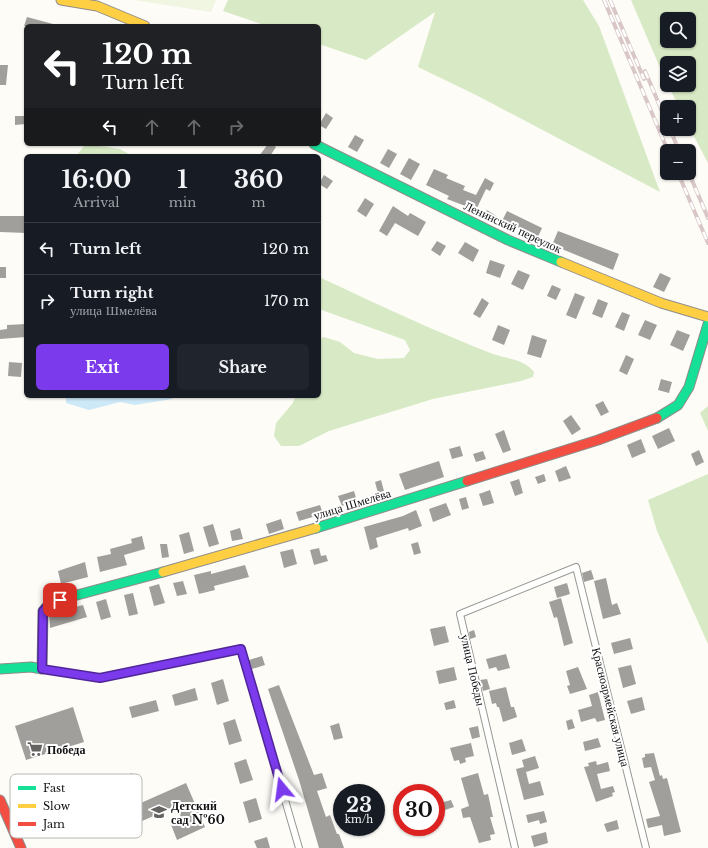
<!DOCTYPE html>
<meta charset="utf-8">
<style>
:root{--surface:#171b24;--page:#20242c;--text:#f1f3f6;--muted:#9ea1a6;--line:#363941;--accent:#7c3aed}
body{margin:0;font-family:"Libre Baskerville",serif;background:var(--page);color:var(--text);height:100vh;display:flex;flex-direction:column;font-size:15px;white-space:nowrap}
*{box-sizing:border-box;margin:0}
p{font-size:13px;color:var(--muted)}
.icon{flex:none;width:22px;height:22px;fill:none;stroke:currentColor;stroke-width:2;stroke-linecap:round;stroke-linejoin:round}
.map{position:relative;flex:1;overflow:hidden}
.side{position:absolute;left:24px;top:154px;width:297px;height:244px;display:flex;flex-direction:column;background:var(--surface);border-radius:6px;box-shadow:0 1px 3px #0004}
.side>*{flex:none}
.guide{position:absolute;left:24px;top:24px;width:297px;height:122px;border-radius:6px;box-shadow:0 1px 3px #0004;background:#202124;color:#fff;overflow:hidden}
.fabs{position:absolute;left:660px;top:12px;display:grid;gap:8px}
.fabs a{display:grid;place-items:center;width:36px;height:36px;border-radius:6px;background:var(--surface);box-shadow:0 1px 3px #0004;font-size:20px}
.speed{position:absolute;left:333px;top:784px;display:flex;gap:8px;font-size:20px;font-weight:700;text-align:center}
.speed>*{display:grid;place-content:center;width:52px;height:52px;border-radius:50%;background:var(--surface);box-shadow:0 1px 3px #0004;line-height:1}
.speed small{font-size:10px;font-weight:400}
.speed .limit{border:6px solid #d22;background:#fff;color:#111}
.pin{position:absolute;display:grid;place-items:center;width:34px;height:34px;color:#fff;margin:-17px;border-radius:8px;box-shadow:0 2px 6px #0006}
.me{position:absolute;width:44px;margin:-22px;rotate:344deg;stroke-linejoin:round;filter:drop-shadow(0 0 3px #0008)}
.turn{display:flex;align-items:center;gap:14px;height:84px;padding:0 12px;font-size:18px}
.turn .icon{width:52px;height:52px;stroke-width:2.5}
.turn b{display:block;font-size:28px;line-height:34px}
.lanes{display:flex;align-items:center;height:38px;padding:0 12px;background:#0003;justify-content:center;gap:20px;direction:ltr}
.lanes .off{opacity:.35}
.eta{display:flex;justify-content:space-evenly;align-items:center;height:68px;text-align:center}
.eta b{font-size:24px;font-weight:700;line-height:28px}
.primary-button{display:flex;gap:8px;margin-top:auto;padding:8px 12px}
.primary-button a{flex:1;height:46px;border-radius:6px;background:var(--accent);color:#fff;font-size:16px;font-weight:700;line-height:46px;text-align:center}
.primary-button a+a{background:var(--page);color:var(--text)}
ul{padding:0;list-style:none}
li{display:flex;align-items:center;gap:12px;height:52px;padding:0 12px;border-top:1px solid var(--line)}
li div{flex:1}
li b{display:block;font-size:15px}
li em{font-style:normal}
.map>svg:first-child{display:block}
</style>
<div class="map">
<svg width="708" height="848" viewBox="0 0 708 848">
<rect width="100%" height="100%" fill="#fdfcf7"/>
<path fill="#d8eac5" fill-rule="evenodd" d="M228,0H583L599,26L660,192L476,95L418,67L435,12L366,60L319,44V26H267L223,11Z
M631,0H708V163L689,127V107H679L668,85H689V63H667V84ZM667,19H689V41H667Z
M93,145L120,149L132,156H76L84,146Z
M319,277C377,304 434,331 493,354C508,359 524,359 534,372L533,377L521,381L433,399L329,431L299,446H281L274,436L276,423L292,404L296,396H319V339L324,337L340,342L354,353L378,359L404,358L410,350L405,340L319,309Z
M708,406V431L700,413Z
M708,474V644L657,531L648,500Z"/>
<path fill="#f0f6e1" d="M134,0H216L211,12Z"/>
<path fill="#cde8f7" d="M66,396H174L172,399L135,405L120,402L89,410L66,403Z"/>
<path fill="#a19f9c" d="M27,17L53,24L52,26H24Z
M0,65H8L6,85H0Z
M326,113L333,118L326,129L319,125Z
M15,116H26V124L15,125Z
M355,135L364,140L357,152L348,147Z
M268,144H272L276,147L270,156H259Z
M388,149L397,154L389,168L380,163Z
M409,158L420,164L411,180L400,174Z
M434,169L448,175L446,178L465,186L463,190L476,195L485,178L494,183L490,191L486,189L476,210L447,199L449,196L426,185Z
M324,175L333,181L327,189L319,184Z
M365,198L374,204L366,217L357,211Z
M393,206L408,216L410,213L426,222L418,236L395,223L387,236L379,231Z
M487,210L498,217L494,225L482,218Z
M507,211L542,228L537,239L502,221Z
M0,216H26V233L0,232Z
M558,231L619,254L613,270L552,245Z
M437,241L446,246L440,256L431,250Z
M465,242L479,250L473,262L458,253Z
M490,260L505,265L500,278L486,273Z
M0,267H6V278H0Z
M518,270L530,275L523,290L511,284Z
M660,273L671,278L664,292L653,287Z
M552,285L561,289L556,300L547,296Z
M575,293L585,297L576,319L566,315Z
M482,298L489,303L480,318L473,314Z
M598,299L608,303L602,318L592,314Z
M622,312L630,315L624,331L615,327Z
M645,320L657,325L650,340L638,335Z
M26,324V337L0,339V330L7,329V325Z
M498,325L510,330L504,345L492,340Z
M677,330L690,335L683,351L670,345Z
M532,335L547,340L541,358L527,354Z
M626,355L634,359L627,375L619,371Z
M9,362L22,363L21,377L8,376Z
M661,379L672,382L669,393L658,390Z
M603,401L609,412L601,416L595,405Z
M571,415L581,429L572,435L563,421Z
M669,428L675,441L658,449L652,436Z
M504,430L511,450L503,453L495,434Z
M641,439L646,452L632,458L627,445Z
M460,446L463,456L452,459L449,449Z
M699,450L704,462L696,466L691,454Z
M483,451L486,459L476,462L473,454Z
M439,461L444,477L405,490L399,474Z
M566,466L571,478L559,482L555,471Z
M544,474L546,481L538,484L535,477Z
M519,479L523,493L515,496L510,482Z
M381,480L384,491L378,493L375,482Z
M490,490L494,503L483,506L479,494Z
M354,491L357,501L342,506L338,496Z
M466,497L469,508L462,510L459,499Z
M446,503L451,515L433,522L429,509Z
M320,505L323,514L299,521L296,512Z
M416,510L422,526L409,531L408,528L376,538L378,547L370,550L364,527L403,516Z
M281,519L284,529L269,534L266,524Z
M213,524L219,544L209,547L203,527Z
M240,528L243,539L232,541L230,531Z
M189,532L194,551L184,554L179,535Z
M142,536L145,549L124,555L127,565L100,572L97,557L111,554L110,549L132,543L131,539Z
M418,542L421,553L414,555L411,544Z
M160,544H167L169,557L162,558Z
M319,548L321,556L326,555L328,561L314,565L310,550Z
M293,549L297,564L284,568L280,552Z
M85,562L88,577L61,584L58,571Z
M245,565L249,577L214,586L215,590L199,594L194,575L211,571V574Z
M591,570L594,579L584,582L582,573Z
M606,578L612,605L617,603L621,614L603,619L594,581Z
M183,581L187,594L177,596L173,583Z
M567,583L570,594L557,598L554,587Z
M159,584L165,603L154,606L149,587Z
M133,593L138,614L129,616L124,595Z
M561,598L573,643L564,646L557,617L554,618L549,602Z
M106,599L111,617L101,620L96,602Z
M83,605L87,617L50,628L49,613L53,609L59,607L60,611Z
M445,626L449,642L434,646L430,629Z
M474,630L476,637L470,639L469,632Z
M630,638L633,649L614,654L611,643Z
M506,654L510,668L498,671L496,667L489,669L486,659Z
M262,656L265,665L252,669L249,660Z
M631,665L636,684L623,688L618,668Z
M454,667L457,680L439,684L436,671Z
M578,667L587,689L570,694L567,686L570,685L566,671Z
M223,679L229,701L217,705L211,683Z
M487,679L490,689L483,691L480,680Z
M279,685L314,775L322,773L327,788L317,791L326,817L330,815L337,834H339L344,848H319L299,780L268,689Z
M506,687L511,707H514L517,717L503,722L499,707H497L496,703L492,704L489,691Z
M195,688L198,700L175,706L172,695Z
M598,692L605,720L597,722L595,718L581,722L578,710L592,706L589,695Z
M642,697L645,710L631,714L627,701Z
M156,700L159,711L132,718L129,707Z
M454,700L456,708L446,710L444,703Z
M73,707L84,742L26,760L15,726Z
M235,719L242,741L229,745L223,723Z
M572,719L575,728L568,730L566,721Z
M339,723L343,738L334,740L330,726Z
M478,726L480,737L472,739L469,728Z
M598,738L601,747L585,751L583,742Z
M522,739L526,751L512,755L509,743Z
M471,743L474,756L465,758L466,762L460,764L459,760L454,761L450,748Z
M654,753L660,776L662,775L663,779L667,778L681,832L664,836L662,825L648,828L646,819L660,816L649,782L655,780L651,767L644,768L642,758L645,757V754Z
M535,756L539,768L526,772L529,784L540,781L544,795L524,800L516,769L524,767L522,760Z
M246,759L253,780L240,784L234,763Z
M596,761L597,765L608,762L610,771L597,774L601,789L613,786L615,792L612,793L613,796L596,802L584,767L589,766L588,763Z
M132,773L139,789L128,793L134,806L186,783L205,827L177,840L170,822L181,817L176,806L124,829L117,814L126,809L120,795L111,799L105,785Z
M478,773L484,795L488,794L493,817H490L495,834L490,835L491,840L479,843L470,817L463,818L461,809L469,806L461,778Z
M256,798L262,819L249,823L243,802Z
M451,800L454,807L436,813V804Z
M544,811L547,822L540,824L539,820L528,823L526,815Z
M617,820L619,829L607,832L604,824Z
M546,832L548,843L534,847L531,836Z
M267,837L270,848H257L254,841Z"/>
<g fill="none" stroke-linecap="round" stroke-linejoin="round">
<defs>
<path id="street" d="M42,669L100,678L241,649L299,848
M515,848L460,614L576,567L646,848"/>
<path id="fast" d="M314,144L508,240L561,262
M657,418L678,405L689,387L708,324
M316,528L467,481
M0,669L31,667L42,669L43,611L51,602L163,572"/>
<path id="slow" d="M61,0L97,6L145,26
M561,262L661,303L708,317
M163,572L316,528"/>
<path id="jam" d="M467,481L598,440L657,418
M0,800L21,848"/>
</defs>
<use href="#street" stroke="#979795" stroke-width="8"/>
<use href="#fast" stroke="#8e8d8b" stroke-width="11"/>
<use href="#slow" stroke="#8e8d8b" stroke-width="11"/>
<use href="#jam" stroke="#8e8d8b" stroke-width="11"/>
<use href="#street" stroke="#fffffe" stroke-width="6"/>
<use href="#fast" stroke="#16e098" stroke-width="9"/>
<use href="#slow" stroke="#ffcf43" stroke-width="9"/>
<use href="#jam" stroke="#f24e42" stroke-width="9"/>
<defs>
<path id="rail" d="M604,0L668,151
M610,0L644,79
M645,71L667,123
M670,129L679,151
M678,173L708,243
M689,173L708,218"/>
</defs>
<use href="#rail" stroke="#d9c6c7" stroke-width="4"/>
<use href="#rail" stroke="#fff" stroke-width="2.5" stroke-dasharray="8" stroke-linecap="butt"/>
</g>
<g fill="none" stroke-linecap="round" stroke-linejoin="round">
<defs>
<path id="route" d="M60,600L51,602L43,611L42,669L100,678L241,649L282,789"/>
</defs>
<use href="#route" stroke="#51269a" stroke-width="10"/>
<use href="#route" stroke="#7c3aed" stroke-width="7"/>
</g>
<defs>
<symbol id="supermarket-bare" viewBox="-9 -9 18 18"><path d="M-6-5.5h2.5l.6 2H6L4.5 2H-2.5L-4.4-4H-6ZM-1.5 3.2a1.3 1.3 0 1 0 .1 0ZM3 3.2a1.3 1.3 0 1 0 .1 0Z" fill="#646362" stroke="#fff" stroke-width="2.5" paint-order="stroke"/></symbol>
<symbol id="school-bare" viewBox="-9 -9 18 18"><path d="M0-5L7-2L0 1L-7-2ZM-4 1L0 2.5L4 1V4Q0 6-4 4Z" fill="#646362" stroke="#fff" stroke-width="2.5" paint-order="stroke"/></symbol>
</defs>
<g fill-rule="evenodd">
<use href="#supermarket-bare" x="24" y="738" width="22" height="22"/>
<use href="#school-bare" x="148" y="801" width="22" height="22"/>
</g>
<g text-anchor="middle" dominant-baseline="central" stroke-width="4" stroke-linejoin="round" paint-order="stroke">
<g font-size="12" fill="#111" stroke="#fff">
<text transform="translate(513 227) rotate(25)">Ленинский переулок</text>
<text transform="translate(352 504) rotate(-17)">улица Шмелёва</text>
<text transform="translate(473 670) rotate(77)">улица Победы</text>
<text transform="translate(611 707) rotate(76)">Красноармейская улица</text>
</g>
<g font-size="12" font-weight="bold" fill="#111" stroke="#fff" text-anchor="start">
<text x="47" y="749">Победа</text>
<text x="171" y="805">Детский<tspan x="171" dy="14">сад №60</tspan></text>
</g>
</g>
<rect x="10" y="774" width="132" height="64" rx="6" fill="#fff" stroke="#b8b8b8" stroke-width="1"/>
<rect x="18" y="786" width="18" height="4" fill="#16e098"/>
<rect x="18" y="804" width="18" height="4" fill="#ffcf43"/>
<rect x="18" y="822" width="18" height="4" fill="#f24e42"/>
<g font-size="11" fill="#111">
<text x="43" y="792">Fast</text>
<text x="43" y="810">Slow</text>
<text x="43" y="828">Jam</text>
</g>
</svg>
<div class="fabs">
<a><svg class="icon" aria-label="search" viewBox="0 0 24 24"><circle cx="10" cy="10" r="6"/><path d="M15 15l6 6"/></svg></a>
<a><svg class="icon" aria-label="layers" viewBox="0 0 24 24"><path d="M12 4l9 5-9 5-9-5zM3 14l9 5 9-5"/></svg></a>
<a>+</a>
<a>−</a>
</div>
<div class="speed"><div>23<small>km/h</small></div><div class="limit">30</div></div>
<div class="pin" style="left:60px;top:600px;background:#d93025"><svg class="icon" aria-label="arrive" viewBox="0 0 24 24"><path d="M6 21V4h12l-3 4 3 4H6"/></svg></div>
<svg class="me" style="left:282px;top:789px" viewBox="-20 -20 40 40"><path d="M0-17L14 15 0 8-14 15z" fill="#7c3aed" stroke="#fff" stroke-width="4"/></svg>
<div class="guide">
<div class="turn"><svg class="icon" aria-label="left" viewBox="0 0 24 24"><path d="M17 20v-9H6M10 6l-5 5 5 5"/></svg><div><b>120 m</b>Turn left</div></div>
<div class="lanes"><svg class="icon" aria-label="left" viewBox="0 0 24 24"><path d="M17 20v-9H6M10 6l-5 5 5 5"/></svg><svg class="icon off" aria-label="ahead" viewBox="0 0 24 24"><path d="M12 20V5M6 11l6-6 6 6"/></svg><svg class="icon off" aria-label="ahead" viewBox="0 0 24 24"><path d="M12 20V5M6 11l6-6 6 6"/></svg><svg class="icon off" aria-label="right" viewBox="0 0 24 24"><path d="M7 20v-9h11M14 6l5 5-5 5"/></svg></div>
</div>
<section class="side">
<div class="eta">
<div><b>16:00</b><p>Arrival</p></div>
<div><b>1</b><p>min</p></div>
<div><b>360</b><p>m</p></div>
</div>
<ul>
<li><svg class="icon" aria-label="left" viewBox="0 0 24 24"><path d="M17 20v-9H6M10 6l-5 5 5 5"/></svg><div><b>Turn left</b></div><em>120 m</em></li>
<li><svg class="icon" aria-label="right" viewBox="0 0 24 24"><path d="M7 20v-9h11M14 6l5 5-5 5"/></svg><div><b>Turn right</b><p>улица Шмелёва</p></div><em>170 m</em></li>
</ul>
<div class="primary-button"><a>Exit</a><a>Share</a></div>
</section>
</div>
